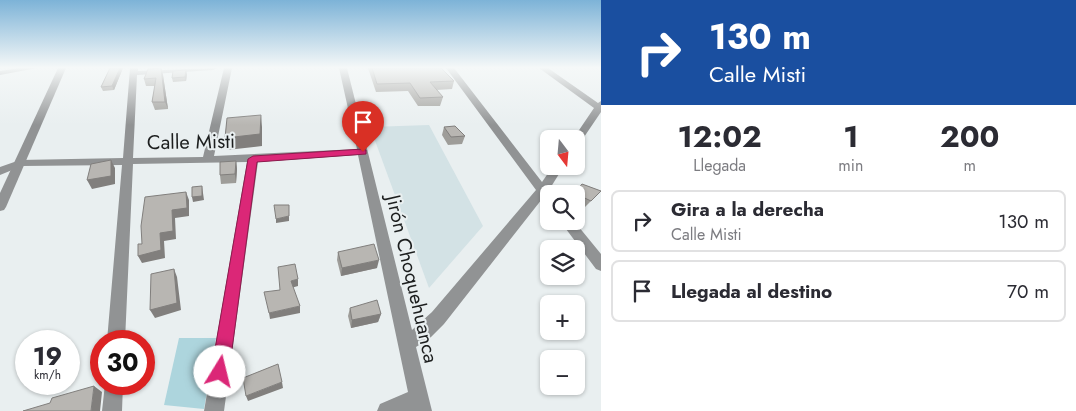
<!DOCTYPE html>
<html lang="es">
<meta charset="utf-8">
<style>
:root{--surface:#fff;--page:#f2f2f3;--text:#2b2b33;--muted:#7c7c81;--line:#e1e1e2}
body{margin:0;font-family:Jost,sans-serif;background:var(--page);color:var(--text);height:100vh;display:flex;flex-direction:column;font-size:19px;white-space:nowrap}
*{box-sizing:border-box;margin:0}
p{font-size:16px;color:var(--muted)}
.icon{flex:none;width:28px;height:28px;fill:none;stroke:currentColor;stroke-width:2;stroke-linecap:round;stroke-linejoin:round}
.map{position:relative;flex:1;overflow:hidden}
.panel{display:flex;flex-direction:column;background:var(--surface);width:475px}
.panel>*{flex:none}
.banner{background:#1a4fa0;color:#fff;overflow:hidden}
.needle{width:32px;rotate:164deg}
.tools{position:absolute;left:540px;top:130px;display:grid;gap:10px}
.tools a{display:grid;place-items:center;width:45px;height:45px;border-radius:8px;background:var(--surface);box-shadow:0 1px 4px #0004;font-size:25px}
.speed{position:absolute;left:15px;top:330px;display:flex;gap:10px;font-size:25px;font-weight:700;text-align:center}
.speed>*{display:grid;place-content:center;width:65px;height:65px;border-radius:50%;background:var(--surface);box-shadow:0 1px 4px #0004;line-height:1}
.speed small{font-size:12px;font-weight:400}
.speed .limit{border:8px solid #d22;background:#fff;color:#111}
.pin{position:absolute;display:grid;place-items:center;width:42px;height:42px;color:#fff;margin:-51px -21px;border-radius:50% 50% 50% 0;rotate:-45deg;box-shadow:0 0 5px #0007}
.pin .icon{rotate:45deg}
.me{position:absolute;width:55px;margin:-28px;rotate:9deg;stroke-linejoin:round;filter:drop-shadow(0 0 4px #0008)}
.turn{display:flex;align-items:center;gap:18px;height:105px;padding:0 25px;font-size:22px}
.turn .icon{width:65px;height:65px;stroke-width:2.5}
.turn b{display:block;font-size:35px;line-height:42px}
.eta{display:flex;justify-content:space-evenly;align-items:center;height:85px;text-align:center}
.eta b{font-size:30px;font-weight:700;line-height:35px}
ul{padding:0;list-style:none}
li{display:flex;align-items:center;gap:15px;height:62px;margin:0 10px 8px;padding:0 15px;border:2px solid var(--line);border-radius:8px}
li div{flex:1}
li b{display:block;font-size:19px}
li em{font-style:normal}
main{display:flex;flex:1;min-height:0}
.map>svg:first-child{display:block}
</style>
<main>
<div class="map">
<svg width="601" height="411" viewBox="0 0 601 411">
<rect width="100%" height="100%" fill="#e9eff0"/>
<path fill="#d3e2e5" d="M429,125L483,226L429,288L370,127Z"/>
<path fill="#add5dd" d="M179,338H216L204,409L164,405Z"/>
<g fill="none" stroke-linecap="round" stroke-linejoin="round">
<path fill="#919394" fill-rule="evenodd" d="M19,68H37L0,75V71Z
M130,68H138V71L217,68L213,70L137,75L133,158L203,157L224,68H232L214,156L357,149L339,68H347L412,330L432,312L536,190L446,68H454L542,182L553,166H564L549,190L552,194H549V203L542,199L444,324L429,339L416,347L432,411H377L380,404L408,392L358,155L258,162L224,411H204L247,162L133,164L125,341H107L122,165L22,166L0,175V167L20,160L123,158Z
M539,68H548L598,103L601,101V112L580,143L576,144V139H573L594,108Z
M560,221H574L601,254V271L596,269Z
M105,384H123L122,411H102Z"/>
<path fill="#919394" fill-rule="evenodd" d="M58,68H66L6,207L4,210L0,211V193Z"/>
</g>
<path fill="#9e9d99" d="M110,68H123L114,90L103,91L101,87Z
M153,68H162H161L163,75L168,109L155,110L152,102L155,86H146L144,79Z
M368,68H441L454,81L452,89L436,90L443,97L440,106H418L408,91L376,92Z
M187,74L186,81L173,82L172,78Z
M444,127L465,136L462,144L448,145L442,135Z
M236,161L237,169L236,183L221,184L220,175Z
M582,184L601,191L583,209L576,206V194H574Z
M338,252L377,268L341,276L337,260Z
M350,308L381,314L378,322L351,328L348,316Z"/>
<path fill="#817f7d" d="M120,68H123L114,90L112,86Z
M161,68L163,75L168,109L165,102Z
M186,70L187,74L186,81L185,77Z
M261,115L262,127V146L227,150L225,138Z
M111,160L115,168V184L92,189L87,180Z
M236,161L237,169L236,183L235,174Z
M202,186L204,200L193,202L192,197Z
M186,192L189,200V216L175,218L176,239L164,241L165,258L142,263L138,256L160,233L172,210Z
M289,216V221L276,223V219Z
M379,260L377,268L341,276L342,268Z
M174,269L177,277L181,310L155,318L150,310Z
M298,279V286L291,288V281Z
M300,306V313L270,319L269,313Z
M381,314L378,322L351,328L352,320Z
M282,382L283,388L248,401L246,396Z
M94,386L102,392L100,411H91Z"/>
<path fill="#b8b6b2" stroke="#817f7d" d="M110,68H120L112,86L101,87Z
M161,68L165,102H152L156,78L144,79L148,69Z
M372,68H441L454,81L430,82L443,97L420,98L410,83L377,84Z
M186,70L185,77L172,78L173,71Z
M261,115L260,134L225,138L227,118Z
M455,126L465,136L451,137L444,127Z
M111,160V176L87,180L91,164Z
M236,161L235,174L220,175V162Z
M582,184L601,191L591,201L574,193Z
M202,186V196L192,197V187Z
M186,192L187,208L172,210L173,231L160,233L161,250L138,256V244H142L141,226L145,197Z
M274,205H289V216L276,219Z
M374,244L379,260L342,268L338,252Z
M295,264L298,279L291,281L300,306L269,313L264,292L280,290L278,267Z
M174,269L177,303L150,310L151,274Z
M377,300L381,314L352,320L350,308Z
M278,364L282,382L246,396L243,378Z
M94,386L91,411H23L50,403L52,398Z"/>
<linearGradient id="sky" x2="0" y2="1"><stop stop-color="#7db3d7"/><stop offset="0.54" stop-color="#f5f8f8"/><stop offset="1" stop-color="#f5f8f8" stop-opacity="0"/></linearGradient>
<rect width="601" height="125" fill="url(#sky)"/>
<path fill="#db2777" stroke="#8e194d" d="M363,149L366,150V154L257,162L229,372L226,378L220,381L214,378L211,372L248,159L253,156Z"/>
<g text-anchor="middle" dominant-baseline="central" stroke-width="4" stroke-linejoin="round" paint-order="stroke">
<g font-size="20" fill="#1c1e1e" stroke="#e9eff0">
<text transform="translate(191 142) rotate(-1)">Calle Misti</text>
<text transform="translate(412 279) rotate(77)">Jirón Choquehuanca</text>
</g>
</g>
</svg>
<div class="tools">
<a><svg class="needle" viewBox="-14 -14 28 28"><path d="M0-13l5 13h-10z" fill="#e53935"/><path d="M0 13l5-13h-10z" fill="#7c7c81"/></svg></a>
<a><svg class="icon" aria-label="search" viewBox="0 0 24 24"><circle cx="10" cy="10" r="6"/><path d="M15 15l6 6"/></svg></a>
<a><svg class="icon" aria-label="layers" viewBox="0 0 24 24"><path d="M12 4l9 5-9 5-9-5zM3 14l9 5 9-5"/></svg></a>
<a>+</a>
<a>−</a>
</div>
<div class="speed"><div>19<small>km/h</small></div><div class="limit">30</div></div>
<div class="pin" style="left:363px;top:152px;background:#d93025"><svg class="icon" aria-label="arrive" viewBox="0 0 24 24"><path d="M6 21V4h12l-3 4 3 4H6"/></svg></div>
<svg class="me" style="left:220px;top:372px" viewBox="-20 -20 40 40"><circle r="19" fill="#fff"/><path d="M0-13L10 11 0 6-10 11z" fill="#db2777"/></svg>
</div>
<section class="panel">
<div class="banner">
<div class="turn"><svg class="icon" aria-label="right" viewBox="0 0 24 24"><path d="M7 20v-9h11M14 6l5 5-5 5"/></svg><div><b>130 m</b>Calle Misti</div></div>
</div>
<div class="eta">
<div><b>12:02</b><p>Llegada</p></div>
<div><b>1</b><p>min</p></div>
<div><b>200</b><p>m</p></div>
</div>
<ul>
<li><svg class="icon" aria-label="right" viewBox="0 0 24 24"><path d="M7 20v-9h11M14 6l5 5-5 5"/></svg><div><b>Gira a la derecha</b><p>Calle Misti</p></div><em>130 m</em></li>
<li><svg class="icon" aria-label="arrive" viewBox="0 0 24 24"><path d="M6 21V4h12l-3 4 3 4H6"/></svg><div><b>Llegada al destino</b></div><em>70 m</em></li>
</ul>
</section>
</main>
